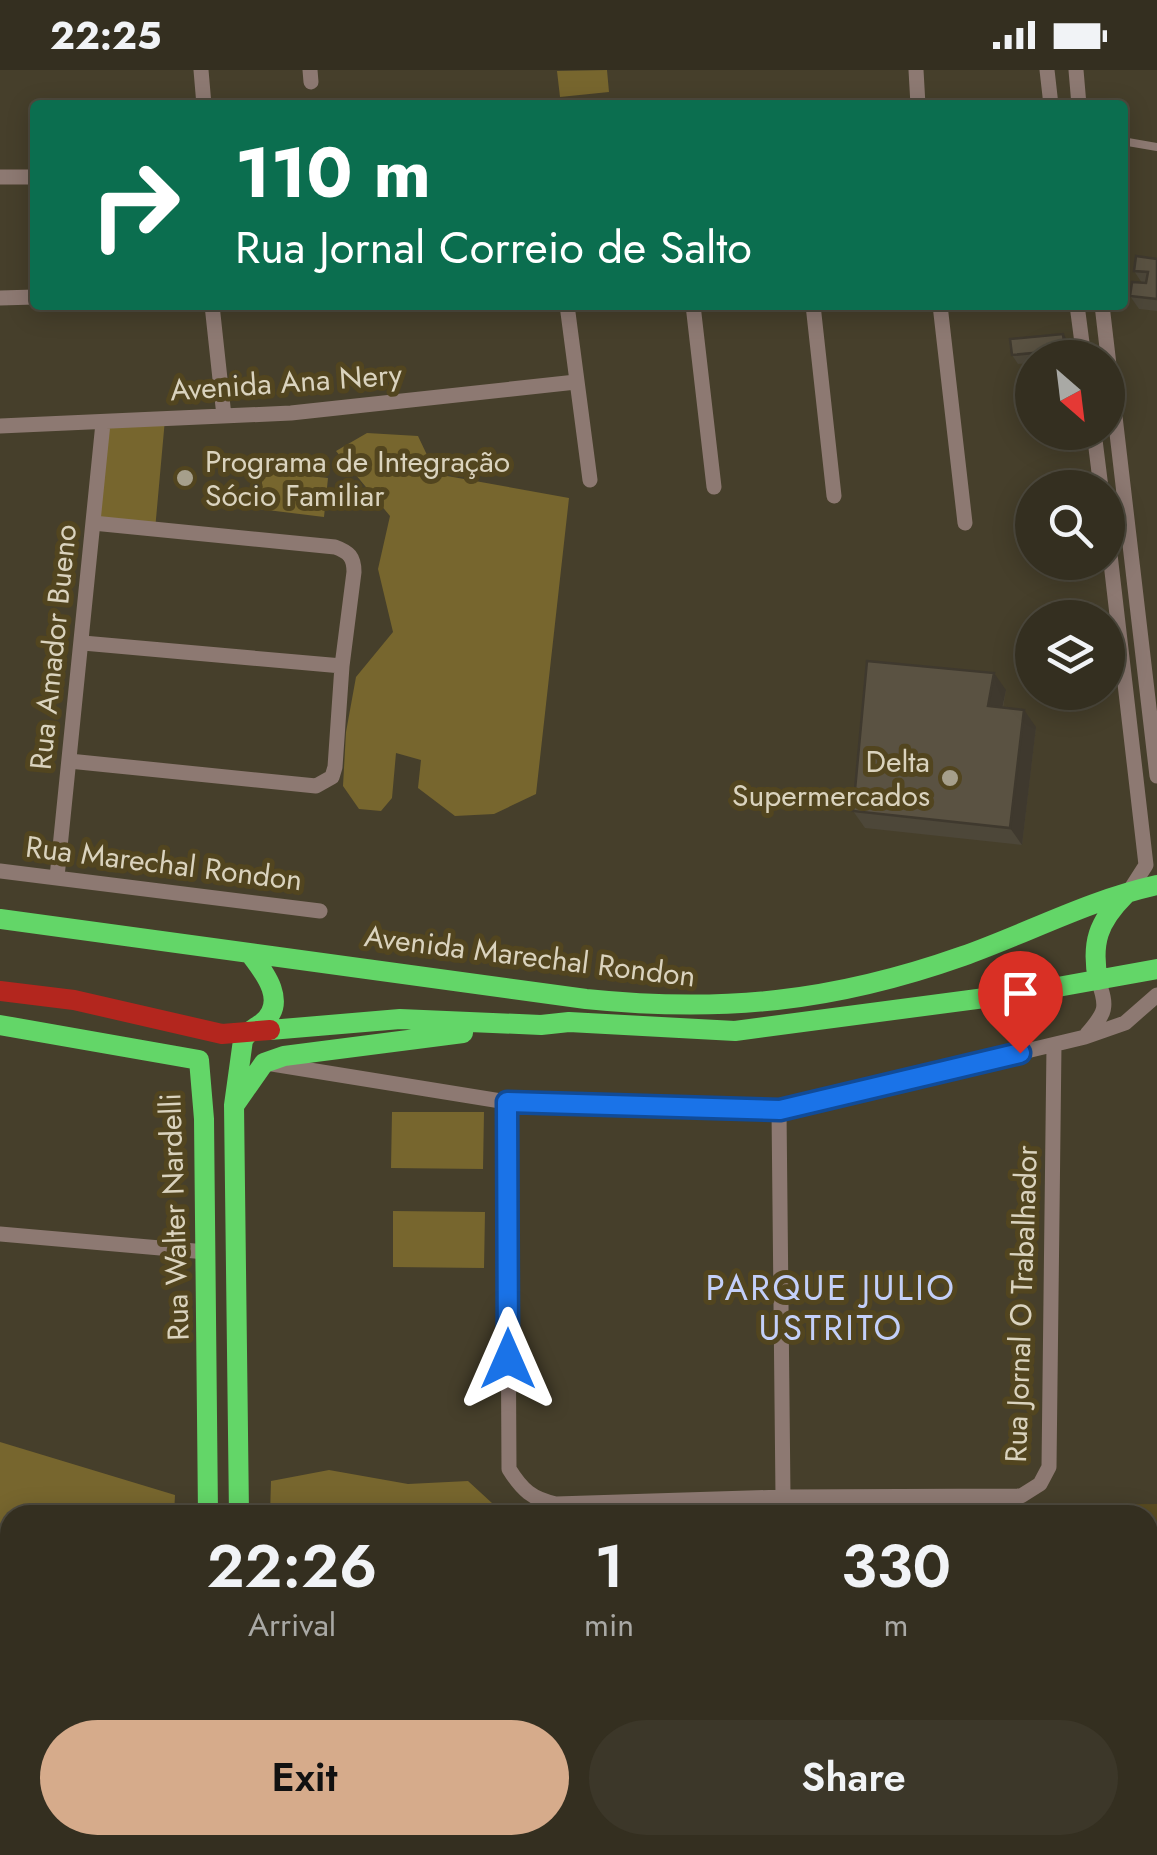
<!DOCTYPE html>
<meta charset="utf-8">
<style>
:root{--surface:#342f20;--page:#3c3729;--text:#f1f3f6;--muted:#a9a9a5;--line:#4e4a3e;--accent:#d6ab8b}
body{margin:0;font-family:Jost,sans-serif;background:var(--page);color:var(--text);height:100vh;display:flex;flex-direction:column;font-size:38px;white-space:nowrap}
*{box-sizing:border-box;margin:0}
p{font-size:32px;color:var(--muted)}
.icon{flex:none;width:55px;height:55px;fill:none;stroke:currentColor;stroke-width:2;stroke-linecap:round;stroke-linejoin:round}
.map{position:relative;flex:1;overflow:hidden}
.details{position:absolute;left:0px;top:1435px;width:1158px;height:350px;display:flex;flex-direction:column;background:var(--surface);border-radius:30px 30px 0 0;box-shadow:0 5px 25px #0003,0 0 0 2px var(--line)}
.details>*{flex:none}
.banner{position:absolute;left:30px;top:30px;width:1098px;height:210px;border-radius:10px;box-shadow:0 5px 25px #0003,0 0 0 2px var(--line);background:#0b6e4f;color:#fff;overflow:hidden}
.needle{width:65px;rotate:152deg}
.controls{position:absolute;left:1015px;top:270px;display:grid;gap:20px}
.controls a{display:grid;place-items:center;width:110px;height:110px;border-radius:50%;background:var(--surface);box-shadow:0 5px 25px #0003,0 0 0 2px var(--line);font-size:50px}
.pin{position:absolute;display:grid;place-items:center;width:85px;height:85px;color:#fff;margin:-102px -42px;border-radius:50% 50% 50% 0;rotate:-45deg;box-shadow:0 0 10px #0007}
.pin .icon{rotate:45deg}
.me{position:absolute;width:110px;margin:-55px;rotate:0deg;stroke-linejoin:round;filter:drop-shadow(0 0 8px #0008)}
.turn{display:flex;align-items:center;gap:35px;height:210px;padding:0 40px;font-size:45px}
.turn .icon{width:130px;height:130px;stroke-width:2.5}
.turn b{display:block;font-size:70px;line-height:85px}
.eta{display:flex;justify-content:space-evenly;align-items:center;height:170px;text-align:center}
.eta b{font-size:60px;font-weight:600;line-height:70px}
.action{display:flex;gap:20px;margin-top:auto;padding:20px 40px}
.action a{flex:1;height:115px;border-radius:60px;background:var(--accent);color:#111;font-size:40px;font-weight:600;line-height:115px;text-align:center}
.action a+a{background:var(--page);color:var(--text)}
.status{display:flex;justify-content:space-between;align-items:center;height:70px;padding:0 50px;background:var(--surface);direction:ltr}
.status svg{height:28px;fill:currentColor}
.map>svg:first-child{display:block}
</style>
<div class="status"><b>22:25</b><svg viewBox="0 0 49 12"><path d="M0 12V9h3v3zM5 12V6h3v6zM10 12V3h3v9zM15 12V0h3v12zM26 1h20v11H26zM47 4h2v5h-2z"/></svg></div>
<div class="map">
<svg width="1157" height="1785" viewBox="0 0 1157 1785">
<rect width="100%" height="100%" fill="#463f2b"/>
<path fill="#594b20" d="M1157,1434V1666H1148V1445H1046L1058,1435Z"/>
<path fill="#77662e" d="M607,0L609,22L560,27L557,1Z
M165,349L155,460L93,453L103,353Z
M367,363L418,366L436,404L569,428L536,724L494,744L455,746L418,718L421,690L396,683L392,728L381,741L359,739L343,716L346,662L356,607L393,562L378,499L390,446L336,381Z
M263,401L328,408L324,447L259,439Z
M392,1042H484L483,1099L391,1098Z
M393,1141L485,1142L484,1198L393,1197Z
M0,1372L175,1425L174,1445H10V1554L0,1555Z
M329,1400L408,1414L468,1411L505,1445H270L271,1411Z
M1148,1674H1157V1785H1098L1073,1775H1148Z"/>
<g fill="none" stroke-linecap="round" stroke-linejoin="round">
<path stroke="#238348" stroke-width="5" d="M0,1460L10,1462
M1148,1771L1157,1774"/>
<path stroke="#8d7972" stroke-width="8" d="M1122,71L1157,77"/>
<path stroke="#8d7972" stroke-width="15" d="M201,0L204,35
M310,0L311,12
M916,0L918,35
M1047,0L1051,35
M1076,0L1079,35
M0,107H35
M0,228L35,227
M212,235L224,346
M567,235L590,410
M693,235L714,417
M813,235L834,426
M940,235L965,453
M1077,235L1084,288
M1102,235L1157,706
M0,356L291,343L576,312
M1094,362L1101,418
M1108,467L1146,795L1130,820
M83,573L342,596
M69,691L316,716L332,707L335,697L342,596L354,502C354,487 349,482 335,477L93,453
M0,801L320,841
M57,807L103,353
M1087,964C1106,942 1108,938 1098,910
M266,993L507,1032L779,1040L1085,967L1125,953L1157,925
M507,1032L509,1399C522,1420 532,1429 556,1434L783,1427L1021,1426L1040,1414L1049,1397L1054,975
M779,1040L783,1427
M0,1164L206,1182
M0,1635L10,1633
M66,1775L68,1785
M414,1775L416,1785
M490,1775L504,1785"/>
<path stroke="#63d668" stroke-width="20" d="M0,849L586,929C722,943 833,932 963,886C1028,863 1089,830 1157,815
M1098,910C1091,873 1098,852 1125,825
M0,955L199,990L204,1049L208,1445
M270,960L400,949L541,955L569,952L735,961L1030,922L1157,899
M236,1033L264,993L284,986L463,963
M239,1445L234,1035L243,970C249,960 254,959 262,953C288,933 265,903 251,885
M229,1775L230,1785"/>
<path stroke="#ff974d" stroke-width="20" d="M260,1775L262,1785"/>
<path stroke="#b3261e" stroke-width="20" d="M0,921L74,930L222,964L270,960"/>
</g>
<path fill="#4d4739" d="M1157,189V241L1139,239L1130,226L1142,213L1134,201Z
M1069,272L1071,288H1032V293L1018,294L1012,285Z
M1006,620L1003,638L1036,657L1022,775L865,758L853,741Z"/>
<path fill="#3f392e" d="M1063,264L1069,272L1071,288L1065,280Z
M994,603L1006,620L999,653L988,636Z
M1024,640L1036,657L1022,775L1010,758Z"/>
<path fill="#5a5242" stroke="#3f392e" stroke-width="2.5" d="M1136,186L1157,189V229L1130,226L1132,212L1146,213L1148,202L1134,201Z
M1063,264L1065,280L1012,285L1010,269Z
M867,591L994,603L988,636L1024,640L1010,758L853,741Z"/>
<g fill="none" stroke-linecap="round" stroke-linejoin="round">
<defs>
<path id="route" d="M508,1289L507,1032L780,1040L1020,983"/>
</defs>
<use href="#route" stroke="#114b97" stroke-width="25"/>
<use href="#route" stroke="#1a73e8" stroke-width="18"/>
</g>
<g fill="#a69f8b" stroke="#52451f" stroke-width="4">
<circle cx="185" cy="408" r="10"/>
<circle cx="950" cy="708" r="10"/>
</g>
<g text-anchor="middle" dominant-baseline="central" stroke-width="10" stroke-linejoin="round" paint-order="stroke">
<g font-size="30" fill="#dad3be" stroke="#52451f">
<text transform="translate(286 312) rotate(-4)">Avenida Ana Nery</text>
<text transform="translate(53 577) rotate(-84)">Rua Amador Bueno</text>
<text transform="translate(164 793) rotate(7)">Rua Marechal Rondon</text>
<text transform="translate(530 886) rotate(7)">Avenida Marechal Rondon</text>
<text transform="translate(174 1147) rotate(-92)">Rua Walter Nardelli</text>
<text transform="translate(1021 1234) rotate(-88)">Rua Jornal O Trabalhador</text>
</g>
<g font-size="30" fill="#dad3be" stroke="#52451f" text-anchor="start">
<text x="205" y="391">Programa de Integração<tspan x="205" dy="34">Sócio Familiar</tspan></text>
<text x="930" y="691" text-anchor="end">Delta<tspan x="930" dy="34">Supermercados</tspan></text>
</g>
<g font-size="35" letter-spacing="2.5" fill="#c3cff9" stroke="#52451f">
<text x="831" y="1218">PARQUE JULIO<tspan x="831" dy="40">USTRITO</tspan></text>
</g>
</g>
</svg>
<div class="controls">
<a><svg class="needle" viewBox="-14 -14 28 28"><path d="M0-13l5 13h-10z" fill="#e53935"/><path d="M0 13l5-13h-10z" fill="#a9a9a5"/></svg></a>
<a><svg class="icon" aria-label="search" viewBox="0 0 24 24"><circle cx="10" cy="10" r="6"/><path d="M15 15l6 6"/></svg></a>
<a><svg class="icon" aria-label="layers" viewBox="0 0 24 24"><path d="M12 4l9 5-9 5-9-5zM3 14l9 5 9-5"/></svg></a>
</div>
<div class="pin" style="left:1020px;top:983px;background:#d93025"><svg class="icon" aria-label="arrive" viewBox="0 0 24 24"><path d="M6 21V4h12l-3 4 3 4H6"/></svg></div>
<svg class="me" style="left:508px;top:1289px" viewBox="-20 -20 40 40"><path d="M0-17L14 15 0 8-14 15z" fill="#1a73e8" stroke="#fff" stroke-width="4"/></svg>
<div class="banner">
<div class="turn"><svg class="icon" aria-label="right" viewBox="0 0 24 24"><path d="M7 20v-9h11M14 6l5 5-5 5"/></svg><div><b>110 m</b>Rua Jornal Correio de Salto</div></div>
</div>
<section class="details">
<div class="eta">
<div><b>22:26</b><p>Arrival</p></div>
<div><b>1</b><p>min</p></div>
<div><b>330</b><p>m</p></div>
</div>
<div class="action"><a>Exit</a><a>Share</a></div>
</section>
</div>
